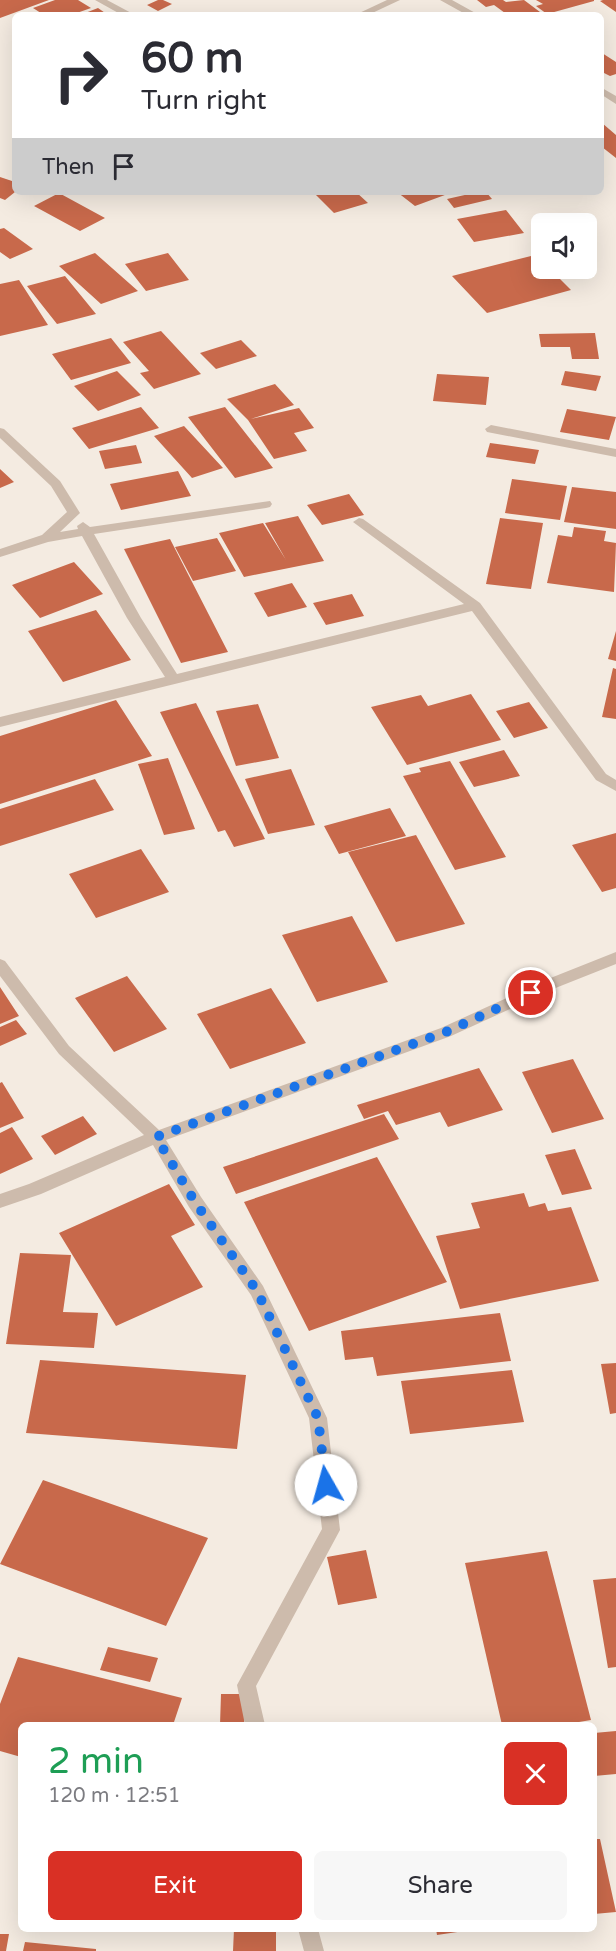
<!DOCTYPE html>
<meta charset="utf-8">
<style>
:root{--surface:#fff;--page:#f7f7f7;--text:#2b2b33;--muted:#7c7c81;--accent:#d93025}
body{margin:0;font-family:"Varela Round",sans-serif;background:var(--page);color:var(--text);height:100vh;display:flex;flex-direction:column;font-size:22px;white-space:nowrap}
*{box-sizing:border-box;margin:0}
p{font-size:20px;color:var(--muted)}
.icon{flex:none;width:33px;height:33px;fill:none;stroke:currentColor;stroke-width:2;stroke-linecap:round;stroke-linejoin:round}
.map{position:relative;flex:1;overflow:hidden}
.sheet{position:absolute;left:18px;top:1722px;width:579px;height:210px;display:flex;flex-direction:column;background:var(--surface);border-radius:9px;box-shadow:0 6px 24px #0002}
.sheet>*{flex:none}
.guide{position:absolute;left:12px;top:12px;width:592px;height:183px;border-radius:9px;box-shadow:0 6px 24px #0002;background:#fff;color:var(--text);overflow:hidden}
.tools{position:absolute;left:531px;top:213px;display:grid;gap:12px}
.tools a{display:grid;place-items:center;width:66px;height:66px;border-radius:9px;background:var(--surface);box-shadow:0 6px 24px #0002;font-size:30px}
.pin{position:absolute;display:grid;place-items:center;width:51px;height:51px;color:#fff;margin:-26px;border:3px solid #fff;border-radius:50%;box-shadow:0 2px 6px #0007}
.me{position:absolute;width:66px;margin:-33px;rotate:353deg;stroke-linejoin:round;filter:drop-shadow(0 0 4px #0008)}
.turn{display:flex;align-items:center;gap:21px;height:126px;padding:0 30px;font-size:27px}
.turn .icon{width:78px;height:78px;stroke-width:2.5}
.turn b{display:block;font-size:42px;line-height:51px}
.then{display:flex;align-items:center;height:57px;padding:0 30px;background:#0003;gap:12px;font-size:22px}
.round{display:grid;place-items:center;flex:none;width:63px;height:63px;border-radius:9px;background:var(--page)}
.head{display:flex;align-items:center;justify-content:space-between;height:102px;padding:0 30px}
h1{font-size:36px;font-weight:600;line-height:45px;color:#1e9e55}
.action{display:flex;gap:12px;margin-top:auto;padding:12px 30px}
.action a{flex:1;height:69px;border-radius:9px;background:var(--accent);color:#fff;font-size:24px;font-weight:600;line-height:69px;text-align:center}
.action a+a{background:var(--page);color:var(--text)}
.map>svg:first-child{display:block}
</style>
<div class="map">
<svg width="616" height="1951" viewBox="0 0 616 1951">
<rect width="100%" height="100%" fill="#f4ebe1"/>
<path fill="#c8694b" d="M0,0H49L0,18Z
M55,0H78L91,8L71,15H44L33,8Z
M158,0H163L172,4L158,11L147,5Z
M477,0H503L506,2L524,0L540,12L530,15H514L510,12L505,13L494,5L486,7Z
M536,0H594V1L547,14L536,6L543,4Z
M616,0V12L600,1L603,0Z
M98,8L108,15H80Z
M602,53L616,62V74L610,76L602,72Z
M602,123L616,135V158L602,147Z
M0,177L15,182V192L5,200L0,198Z
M313,192H356L368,203L334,213Z
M397,192H453L415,206Z
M478,192H486L492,199L454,208L447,199Z
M59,193L105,218L80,231L34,206Z
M506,210L524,233L474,242L457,219Z
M4,228L33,249L10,259L0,252V229Z
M95,253L138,291L101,304L59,266Z
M168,253L189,280L146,291L125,264Z
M535,255L542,261V268H549L571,290L487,313L452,276Z
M65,276L96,314L57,324L27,286Z
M19,280L48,325L0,336V284Z
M161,331L201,374L154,389L140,373L149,371L123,342Z
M595,333L599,359H572L570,347H541L539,334Z
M111,338L131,363L71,380L52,354Z
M241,340L257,356L216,369L200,353Z
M117,371L141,395L98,411L74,386Z
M565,371L601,376L596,391L561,385Z
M437,374L489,377L486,405L433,401Z
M275,384L294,405L251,419L299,408L314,428L294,433L307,451L274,459L248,420L227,399Z
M141,407L159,428L89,449L72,428Z
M225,407L273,468L235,478L188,417Z
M567,409L616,417L609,440L560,432Z
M184,426L223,468L192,478L154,436Z
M490,443L539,450L535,464L486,457Z
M136,445L142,463L105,469L99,451Z
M0,469L14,482L0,488Z
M178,471L191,496L121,510L110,484Z
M512,479L567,486L560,520L505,513Z
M572,487L616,492V529L564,522Z
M349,494L364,515L322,525L307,505Z
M298,516L324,561L244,577L219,533L263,523L286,560L265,523Z
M500,518L543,523L531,589L486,584Z
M574,527L606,531L604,541L616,543L614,592L547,583L558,535L572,537Z
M217,538L236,571L193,581L175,547Z
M170,539L228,652L181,663L124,549Z
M74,562L103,594L40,618L12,585Z
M292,583L307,607L268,617L254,593Z
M352,594L364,616L326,625L313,603Z
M96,610L131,660L63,682L28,631Z
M616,631V661L608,659Z
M613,668L616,669V719L602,717Z
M471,694L501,740L407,765L371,707L421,695L428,706Z
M116,700L152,756L0,804V736Z
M529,702L548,728L514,738L496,711Z
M196,703L265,839L234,847L225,830L218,832L160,712Z
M258,704L279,758L236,766L216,711Z
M504,750L520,776L474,787L459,762Z
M168,758L195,829L164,835L138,764Z
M450,761L506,857L455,870L403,776L421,772L419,768Z
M291,769L315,825L268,834L245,779Z
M95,779L114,810L0,846V809Z
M390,808L406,836L339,854L324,826Z
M616,833V888L602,892L572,845Z
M416,835L465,924L396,942L348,852Z
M141,849L169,892L96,918L69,874Z
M352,916L388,982L317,1002L282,935Z
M127,976L167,1029L114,1052L75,998Z
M0,987L19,1016L0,1024Z
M271,988L306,1043L230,1069L197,1014Z
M16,1020L27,1034L0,1046V1027Z
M573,1059L604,1119L552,1133L522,1072Z
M479,1068L503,1110L448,1127L440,1112L396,1125L388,1111L364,1119L357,1105Z
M2,1082L24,1118L0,1128V1083Z
M384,1114L399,1139L236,1194L223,1167Z
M83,1116L97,1134L55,1155L41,1136Z
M12,1127L33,1159L0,1174V1133Z
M575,1149L592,1189L562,1195L545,1155Z
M377,1157L447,1282L309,1331L244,1202Z
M169,1184L195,1225L171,1236L203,1287L116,1326L59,1233Z
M524,1193L529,1207L545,1203L548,1211L571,1207L599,1281L460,1309L436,1236L480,1228L471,1203Z
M20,1253L71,1255L63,1312L98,1313L94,1348L6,1344Z
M500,1313L511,1361L377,1376L373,1357L345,1360L341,1331Z
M40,1360L246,1375L237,1449L26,1433Z
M616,1363V1413L610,1414L601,1364Z
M512,1370L524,1422L410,1434L401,1381Z
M43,1480L208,1538L166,1626L0,1564Z
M366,1550L377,1598L338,1605L327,1557Z
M547,1551L591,1720L561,1725H502L465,1563Z
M616,1578V1667L608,1668L593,1580Z
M108,1647L158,1658L150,1682L100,1670Z
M18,1657L182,1698L173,1725H21V1757L0,1751V1704Z
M221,1694H245L244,1725H220Z
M616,1731V1774L594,1776V1733Z
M594,1839H600L616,1912L594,1914Z
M234,1929H276V1951H233Z
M436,1929H471V1930L437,1935Z
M0,1934H9L6,1951H0Z
M25,1942L96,1949V1951H23Z"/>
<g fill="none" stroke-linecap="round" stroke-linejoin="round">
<path fill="#cdbbac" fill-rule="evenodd" d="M95,0H107L135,15H122Z
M387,0H400L368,15H355Z
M440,0H452L479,15H467Z
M602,88L616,96V104L602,95Z
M491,425L616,449V457L487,432L485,429Z
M0,428L4,429L60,481L80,513L60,532L78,529L77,526L83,522L90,527L270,501L272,504L270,507L266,508L94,534L141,618L177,674L464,604L353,522L359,518L363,519L480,603L606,774L616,780V791L596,780L472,611L0,727V717L165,677L127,618L82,536L48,542L0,557V549L42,535L67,512L51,486L0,438Z
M616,952V964L558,987L451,1036L166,1140L201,1197L263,1286L327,1418L340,1530L256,1686L265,1725H245L237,1685L322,1529L309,1418L251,1295L189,1207L153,1145L41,1194L0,1208V1194L29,1184L144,1135L59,1054L0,976V959L5,961L69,1046L159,1130L441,1028L548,979Z
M298,1929H318L324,1951H304Z"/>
</g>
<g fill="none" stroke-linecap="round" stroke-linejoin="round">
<path stroke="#1a73e8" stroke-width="10" stroke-dasharray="0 18" d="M326,1485L318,1418L257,1291L195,1202L156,1137L446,1032L531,993"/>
</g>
</svg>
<div class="tools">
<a><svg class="icon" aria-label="sound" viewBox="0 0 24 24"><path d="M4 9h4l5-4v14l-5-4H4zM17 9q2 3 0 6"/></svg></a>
</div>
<div class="pin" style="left:531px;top:993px;background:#d93025"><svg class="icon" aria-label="arrive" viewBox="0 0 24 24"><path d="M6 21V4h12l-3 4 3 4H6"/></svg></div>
<svg class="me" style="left:326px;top:1485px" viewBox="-20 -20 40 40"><circle r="19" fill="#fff"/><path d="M0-13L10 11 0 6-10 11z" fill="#1a73e8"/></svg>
<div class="guide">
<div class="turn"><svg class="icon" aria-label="right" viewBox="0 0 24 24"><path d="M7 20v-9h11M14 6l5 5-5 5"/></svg><div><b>60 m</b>Turn right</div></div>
<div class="then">Then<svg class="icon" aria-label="arrive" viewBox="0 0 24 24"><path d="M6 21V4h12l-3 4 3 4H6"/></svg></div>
</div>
<section class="sheet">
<div class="head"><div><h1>2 min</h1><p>120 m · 12:51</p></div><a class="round" style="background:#d93025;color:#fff"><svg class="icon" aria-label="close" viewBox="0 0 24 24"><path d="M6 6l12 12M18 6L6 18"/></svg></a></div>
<div class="action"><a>Exit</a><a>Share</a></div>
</section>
</div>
